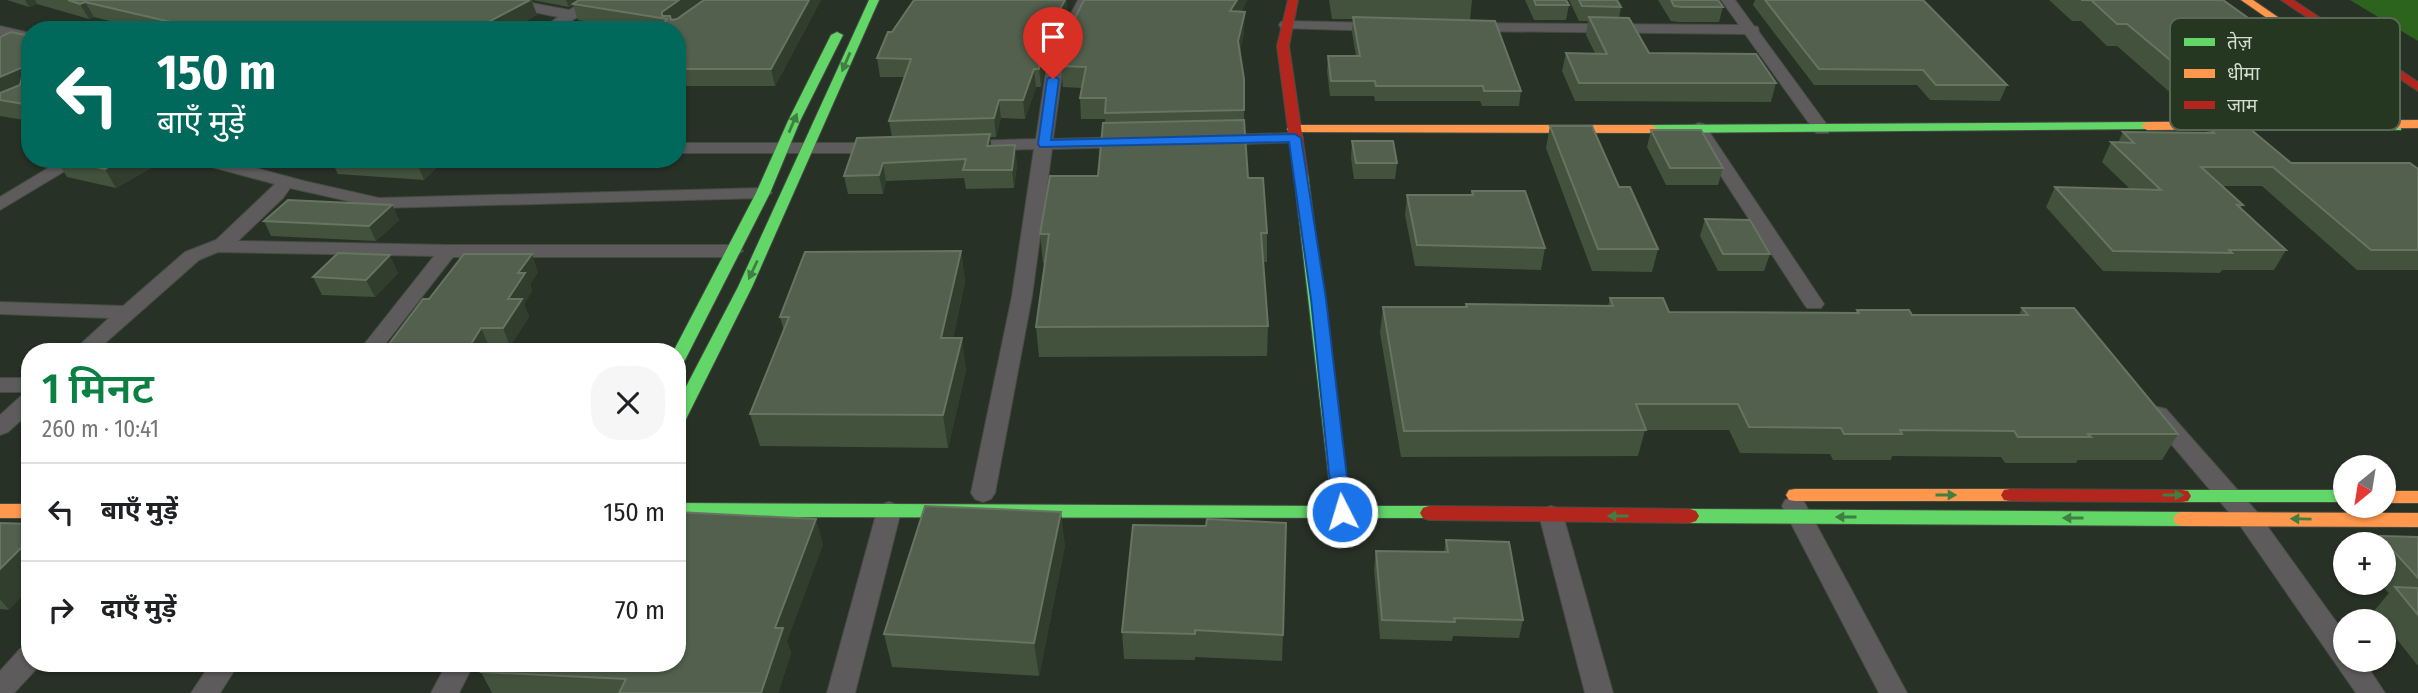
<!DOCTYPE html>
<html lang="hi">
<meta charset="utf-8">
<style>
:root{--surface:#fff;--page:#f6f6f6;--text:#202124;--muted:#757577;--line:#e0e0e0;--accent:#0b8043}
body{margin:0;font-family:"Fira Sans Condensed","Noto Sans Devanagari",sans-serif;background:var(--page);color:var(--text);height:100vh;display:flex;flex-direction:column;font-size:26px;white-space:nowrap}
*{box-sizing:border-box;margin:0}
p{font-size:23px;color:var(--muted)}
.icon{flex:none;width:38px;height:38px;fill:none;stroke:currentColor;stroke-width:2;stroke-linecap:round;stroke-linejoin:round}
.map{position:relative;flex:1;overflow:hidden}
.side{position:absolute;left:21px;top:343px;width:665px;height:329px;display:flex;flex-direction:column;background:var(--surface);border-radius:28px;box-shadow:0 2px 5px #0004}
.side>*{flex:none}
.banner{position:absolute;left:21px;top:21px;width:665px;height:147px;border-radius:28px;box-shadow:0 2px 5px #0004;background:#00695c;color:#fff;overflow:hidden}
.needle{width:46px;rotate:210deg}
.fabs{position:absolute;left:2333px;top:455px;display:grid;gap:14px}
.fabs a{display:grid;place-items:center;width:63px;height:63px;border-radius:50%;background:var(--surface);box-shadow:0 2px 5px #0004;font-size:35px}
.pin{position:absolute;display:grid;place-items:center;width:60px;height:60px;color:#fff;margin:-72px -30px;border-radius:50% 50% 50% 0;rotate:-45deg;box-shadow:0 0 7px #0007}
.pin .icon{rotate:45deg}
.me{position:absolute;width:77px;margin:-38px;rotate:355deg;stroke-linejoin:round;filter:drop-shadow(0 0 5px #0008)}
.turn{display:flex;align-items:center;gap:24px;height:147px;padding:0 21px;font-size:32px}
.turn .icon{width:91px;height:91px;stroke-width:2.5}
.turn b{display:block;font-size:49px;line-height:60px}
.round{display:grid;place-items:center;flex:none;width:74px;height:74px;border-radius:28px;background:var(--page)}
.overview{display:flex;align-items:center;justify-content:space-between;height:119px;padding:0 21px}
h1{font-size:42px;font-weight:600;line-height:52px;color:var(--accent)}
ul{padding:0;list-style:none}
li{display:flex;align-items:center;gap:21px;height:98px;padding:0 21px;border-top:2px solid var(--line)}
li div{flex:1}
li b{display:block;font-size:26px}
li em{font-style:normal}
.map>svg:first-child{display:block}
</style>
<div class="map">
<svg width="2418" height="693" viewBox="0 0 2418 693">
<rect width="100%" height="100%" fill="#283126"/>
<path fill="#2c631d" d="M2350,0H2418V41Z"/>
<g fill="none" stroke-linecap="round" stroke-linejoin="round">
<defs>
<path id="street" d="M487,0H516L569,10L586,0H603L558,30H540L558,17L494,4Z
M1078,0H1092L1064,58L1053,139L1128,137L1137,142L1128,147L1052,149L1032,296L995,493L991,499L983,502L975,499L971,493L1012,296L1034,149L965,151L956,146L965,141L1036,139L1048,58Z
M1721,0H1735L1754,26L1758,27L1759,32L1830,129L1828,133H1816L1745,34L1468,31L1461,27L1468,23L1739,25Z
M1286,21L1380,23L1387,27L1380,31L1281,28L1279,25L1281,22Z
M0,26L30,33V42L0,35Z
M1698,123L1704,124L1824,304L1821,308H1807L1804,304L1690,128Z
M1295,133L1301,134L1303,138L1301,142L1217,145L1209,140L1217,135Z
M677,143H880L889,148L880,153H677Z
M63,159H85L0,210V197Z
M194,159H223L304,181L379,198L763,188L772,193L763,198L379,208L290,188L283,198L238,241L448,245H733L743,251L733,257H453L379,352H358L434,256L218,252L199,260L95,352H72L109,318L0,314V302L123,306L185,252L216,240L275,184L197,163Z
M0,378H30V392H0Z
M30,393V412L8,432L0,435V415L22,395Z
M2158,407L2166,409L2257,512L2345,634V660H2363L2385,693H2356L2239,524L2150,419L2147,414L2150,409Z
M1794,497L1803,500L1907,693H1879L1782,506L1785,500Z
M889,502L898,505L901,511L855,693H827L877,511L880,505Z
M1551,506L1560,509L1563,515L1613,693H1585L1539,515L1542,509Z
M30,646V663L40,665L14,693H0V671L20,649Z
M211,663H239L220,693H191Z
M447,663H474L459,693H431Z"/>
<path id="fast" d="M869,0H879L752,287L685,421L677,427V404L738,287Z
M837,32L843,35L800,121L770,193L685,360L677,365V352H673L756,193L788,121L831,35Z
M2298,56L2401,124V130H2393L2294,61L2292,59Z
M2147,122L2153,126L2151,129L1652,133L1646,129L1652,125Z
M1301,171L1308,175L1350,506H1429L1435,508L1438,513L1435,518L677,517V503L1332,506L1294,175Z
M2182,490H2345V502H2182L2176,501L2173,496L2176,491Z
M1690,509L2182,512L2188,514L2191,519L2188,524L2182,526L1690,523L1684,521L1681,516L1684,511Z"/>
<path id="slow" d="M2241,0H2253L2342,61L2336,64L2332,63Z
M2418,120V128L2147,130L2141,126L2147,122Z
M1293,125H1652L1658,129L1652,133L1289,132L1287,129Z
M1795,489H2010L2016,490L2019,495L2016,500L2010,501H1795L1789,500L1786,495L1789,490Z
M2384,491H2418V503H2384Z
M0,504H30V518H0Z
M2182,512L2418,513V527L2182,526L2176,524L2173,519L2176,514Z"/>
<path id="jam" d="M1288,0H1298L1289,46L1308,175L1301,179L1294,175L1277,46Z
M2281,0H2293L2418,82V91Z
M2010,489L2182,490L2188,491L2191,496L2188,501L2182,502L2010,501L2004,500L2001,495L2004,490Z
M1429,506L1690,509L1696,511L1699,516L1696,521L1690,523L1429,520L1423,518L1420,513L1423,508Z"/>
</defs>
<use href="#street" stroke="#444c42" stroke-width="2"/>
<use href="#fast" stroke="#444c42" stroke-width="2"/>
<use href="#slow" stroke="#444c42" stroke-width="2"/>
<use href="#jam" stroke="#444c42" stroke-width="2"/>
<use href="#street" fill="#5d5b5c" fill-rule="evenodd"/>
<use href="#fast" fill="#63d668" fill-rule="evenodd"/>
<use href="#slow" fill="#ff974d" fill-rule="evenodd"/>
<use href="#jam" fill="#b3261e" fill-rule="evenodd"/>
</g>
<path fill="#42523d" d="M7,0H821L775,86H677V30H636L578,20L573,5L569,7L532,0L537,15L510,30H146L94,17L89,19L37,4L29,7Z
M1084,0H1247L1241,12L1244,32L1240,52L1244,79V120L1248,178L1267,233V262H1263L1268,326L1267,356L1039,357L1036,327L1045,263H1043L1040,234L1098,176L1105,123V119H1081L1080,98L1082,88L1063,87L1061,66Z
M1329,0H1472L1470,20L1521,91L1519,106H1482L1480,101H1375L1374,96H1330L1327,71L1328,56H1356L1352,32L1353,19H1332Z
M1525,0H1566L1569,5L1566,20H1534Z
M1569,0H1617L1621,7L1619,18L1649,53L1776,83L1771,102L1575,101L1562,71L1566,53H1595L1586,35L1588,21H1579Z
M1658,0H1718L1723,7L1719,22H1679L1671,21Z
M1755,0H1923L2007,85L2000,101L1930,100L1917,85H1814L1753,5Z
M2049,0H2223L2335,80L2322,103L2181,102L2117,46H2107L2081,21H2072Z
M1068,14L1046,57L1041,87H1036L1025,119L1001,118L996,137H990L991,146L1017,164L1014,188L966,189L964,178L886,181L883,194H848L844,176L892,137L889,121L905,77H880L877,58L892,32Z
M30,36V121L0,116V100Z
M1550,126L1658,249L1652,272L1592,271L1546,148Z
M2209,128L2291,163L2418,169V270H2357L2262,186H2222L2243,205L2241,208L2286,250L2274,270H2222L2220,273L2103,271L2046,207L2055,187L2130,189L2102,162L2111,142L2118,143L2123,132L2206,133Z
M1651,130L1723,168L1718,185H1666L1647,147Z
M1352,141L1397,163L1395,179H1354L1351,158Z
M56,159H167L116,188L67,177Z
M330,159H445L424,180L338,174Z
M1472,191L1545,248L1541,270L1415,266L1405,215L1407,195H1471Z
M392,205L399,220L376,241L271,236L264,221Z
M1705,219L1770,254L1764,271H1718L1700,236Z
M961,251L965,282L953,338L966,370L948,448L760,446L750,414L784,331L780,317Z
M538,272L530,284L532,291L524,304L529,317L510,346H489L485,352H383L429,299Z
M398,273L375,297L322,295L313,277Z
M1610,298L1669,312L1855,313L1857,310L1912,315H2019L2022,308L2178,434L2162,460H2078L2076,463H2005L2001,457L1892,456L1891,460H1833L1830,454L1740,453L1729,430H1645L1638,456L1401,457L1380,333L1383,307H1465L1466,304L1608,306Z
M0,523L9,610L0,609Z
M1133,525L1283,635L1282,661L1195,657V660L1124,659L1122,632Z
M2380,536L2418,537V666L2384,623V621H2382L2374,611L2389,593L2379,583H2384V544H2373Z
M1446,540L1523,620L1519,638L1453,636L1452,641L1380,639L1374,569L1376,551L1444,552Z
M823,544L787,641L791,653L778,693H492L481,672Z
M1065,545L1039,676L892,667L884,634Z"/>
<path fill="#313e2d" d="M25,0H35L37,4L29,7Z
M530,0H531L537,15L510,30H473Z
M566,0H581L569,7Z
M679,0H705L668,26L667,19L662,16V12Z
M809,0H821L775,86L771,69Z
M1065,0H1067L1068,14L1046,57L1041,87L1039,69L1044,39Z
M1237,0H1247L1230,31V11Z
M85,2L94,17L89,19L80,4Z
M1245,12L1244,32L1238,61V41Z
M30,64V86L0,99V77Z
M1034,69L1036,87L1025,119L1023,100Z
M999,100L1001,118L996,137L994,118Z
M990,134L992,153L987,146Z
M1015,145L1017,164L1014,188L1012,170Z
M123,159H167L116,188L105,169Z
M421,159H445L424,180L417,163Z
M883,163L886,181L883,194L879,175Z
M392,205L399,220L376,241L369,226Z
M961,251L965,282L946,370L941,338Z
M532,254L538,272L530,284L532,291L524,304L529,317L510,346L503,328L508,299L518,273Z
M390,255L398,273L375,297L366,280Z
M481,328L489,346L485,352H466Z
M962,338L966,370L948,448L943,415Z
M1061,512L1065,545L1039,676L1034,643Z
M816,519L823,544L787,641L791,653L778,693H761L775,628Z
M30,539V588L9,610L0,599V569Z"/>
<path fill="#52604d" stroke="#667461" stroke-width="2" d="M68,0H530L473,30H183L180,29L188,26L85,2L80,4Z
M579,0H679L662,12V16H670L671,20L677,19L704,0H809L771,69H677V30H659L667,19L573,4Z
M914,0H1065L1044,39L1039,69H1034L1023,100H999L994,118L889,121L911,59L877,58L888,32H892Z
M1084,0H1237L1230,11L1245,12L1238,41L1244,79V110L1105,113L1106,98H1080L1086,67L1061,66L1065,38Z
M1534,0H1566L1569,5H1536Z
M1579,0H1617L1621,7L1582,6Z
M1671,0H1718L1723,7H1682L1674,6Z
M1765,0H1923L2007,85H1936L1923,70L1819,69Z
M2081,0H2223L2335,80L2193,79L2127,24H2117L2091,0Z
M1353,17L1495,21L1521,91H1484L1483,86H1376L1375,81H1331L1328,56H1360Z
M1589,17L1629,18L1649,53L1756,54L1776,83H1579L1566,53L1607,54Z
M11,32L30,36V64L0,77V37Z
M22,77L30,78V105L0,100V93L20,85Z
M1244,120L1248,178H1263L1267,233H1261L1268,326L1036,327L1049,234H1040L1050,176H1098L1103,123Z
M1550,126H1592L1619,187H1630L1658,249H1598Z
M2209,128H2249L2291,163H2410L2418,169V250H2371L2273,167H2201L2243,205H2237L2286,250H2229L2232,253L2113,251L2055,187L2161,190L2111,142L2134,143L2123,132L2214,133Z
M1651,130H1701L1723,168H1670Z
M990,134L987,146L1015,145L1012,170H963L966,159L883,163L879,175L844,176L857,138Z
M1352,141H1393L1397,163H1356Z
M59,159H123L105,169Z
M352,159H421L417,163Z
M1472,191H1525L1545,248L1417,245L1407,195H1473Z
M288,200L392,205L369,226L264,221Z
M1705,219L1750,220L1770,254H1723Z
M961,251L941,338H962L943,415L750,414L789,317H780L805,252Z
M338,253L390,255L366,280L313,277Z
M464,254H532L518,273H525L508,299H522L503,328H481L466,352H383L423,299H429Z
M1610,298H1663L1669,312L1859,313L1857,310H1909L1912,315H2028L2022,308H2074L2178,434H2088L2091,437H2018L2014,431L1900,430L1902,434H1844L1841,428L1749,427L1738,404H1636L1646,430L1404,431L1383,307H1467L1466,304L1613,306Z
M925,506L1061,512L1034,643L884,634Z
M677,512L816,519L775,628H783L761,693H619L626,679L481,672L486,663H677Z
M1207,519L1286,523L1283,635L1195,630V634L1122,632L1133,525L1206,526Z
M0,523L30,524V539L0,569Z
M2380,536L2418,537V578Z
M1446,540L1509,542L1523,620L1454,618L1455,622L1382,620L1376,551L1448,552Z
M2395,587L2418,588V615Z"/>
<defs><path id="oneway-solid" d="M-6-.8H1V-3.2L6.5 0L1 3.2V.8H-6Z" transform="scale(1.75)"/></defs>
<g fill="#417e41">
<use href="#oneway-solid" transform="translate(846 62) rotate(113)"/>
<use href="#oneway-solid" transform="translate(793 123) rotate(-67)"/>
<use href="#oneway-solid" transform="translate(753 270) rotate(115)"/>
<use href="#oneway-solid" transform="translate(1946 495)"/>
<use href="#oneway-solid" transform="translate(2173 495)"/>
<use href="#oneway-solid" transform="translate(1618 516) rotate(-180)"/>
<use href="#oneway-solid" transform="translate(1846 517) rotate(-180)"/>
<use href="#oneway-solid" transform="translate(2073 518) rotate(-180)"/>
<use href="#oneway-solid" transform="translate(2301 519) rotate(-179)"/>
</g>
<path fill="#1a73e8" stroke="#114b97" stroke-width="2" d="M1053,76L1059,79L1051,140L1295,134L1301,138L1326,299L1351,512L1348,516H1335L1333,512L1311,299L1289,142L1040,147L1038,144L1047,79Z"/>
<rect x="2170" y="18" width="230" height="112" rx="10" fill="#253621" stroke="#596856" stroke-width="2"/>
<rect x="2184" y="38" width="31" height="8" fill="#63d668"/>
<rect x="2184" y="69" width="31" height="9" fill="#ff974d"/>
<rect x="2184" y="101" width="31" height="8" fill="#b3261e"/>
<g font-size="19" fill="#d3ddd0">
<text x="2227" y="49">तेज़</text>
<text x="2227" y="80">धीमा</text>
<text x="2227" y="112">जाम</text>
</g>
</svg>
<div class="fabs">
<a><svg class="needle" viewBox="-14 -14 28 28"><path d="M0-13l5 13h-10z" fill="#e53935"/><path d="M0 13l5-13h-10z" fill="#757577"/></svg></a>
<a>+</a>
<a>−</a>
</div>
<div class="pin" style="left:1053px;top:79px;background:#d93025"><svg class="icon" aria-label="arrive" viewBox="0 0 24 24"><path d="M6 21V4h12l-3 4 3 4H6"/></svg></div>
<svg class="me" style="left:1342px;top:512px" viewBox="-20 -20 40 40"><circle r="17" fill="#1a73e8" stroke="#fff" stroke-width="3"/><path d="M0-11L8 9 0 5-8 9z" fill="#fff"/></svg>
<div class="banner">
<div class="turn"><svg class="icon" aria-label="left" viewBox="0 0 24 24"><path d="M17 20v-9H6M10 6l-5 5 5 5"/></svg><div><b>150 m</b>बाएँ मुड़ें</div></div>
</div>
<section class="side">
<div class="overview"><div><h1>1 मिनट</h1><p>260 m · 10:41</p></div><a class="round"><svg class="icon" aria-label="close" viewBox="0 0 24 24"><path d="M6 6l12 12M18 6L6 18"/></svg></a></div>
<ul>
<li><svg class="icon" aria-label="left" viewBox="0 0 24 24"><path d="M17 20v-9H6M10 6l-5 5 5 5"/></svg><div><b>बाएँ मुड़ें</b></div><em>150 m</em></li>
<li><svg class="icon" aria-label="right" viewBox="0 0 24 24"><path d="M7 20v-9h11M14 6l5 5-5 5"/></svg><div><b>दाएँ मुड़ें</b></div><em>70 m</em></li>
</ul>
</section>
</div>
